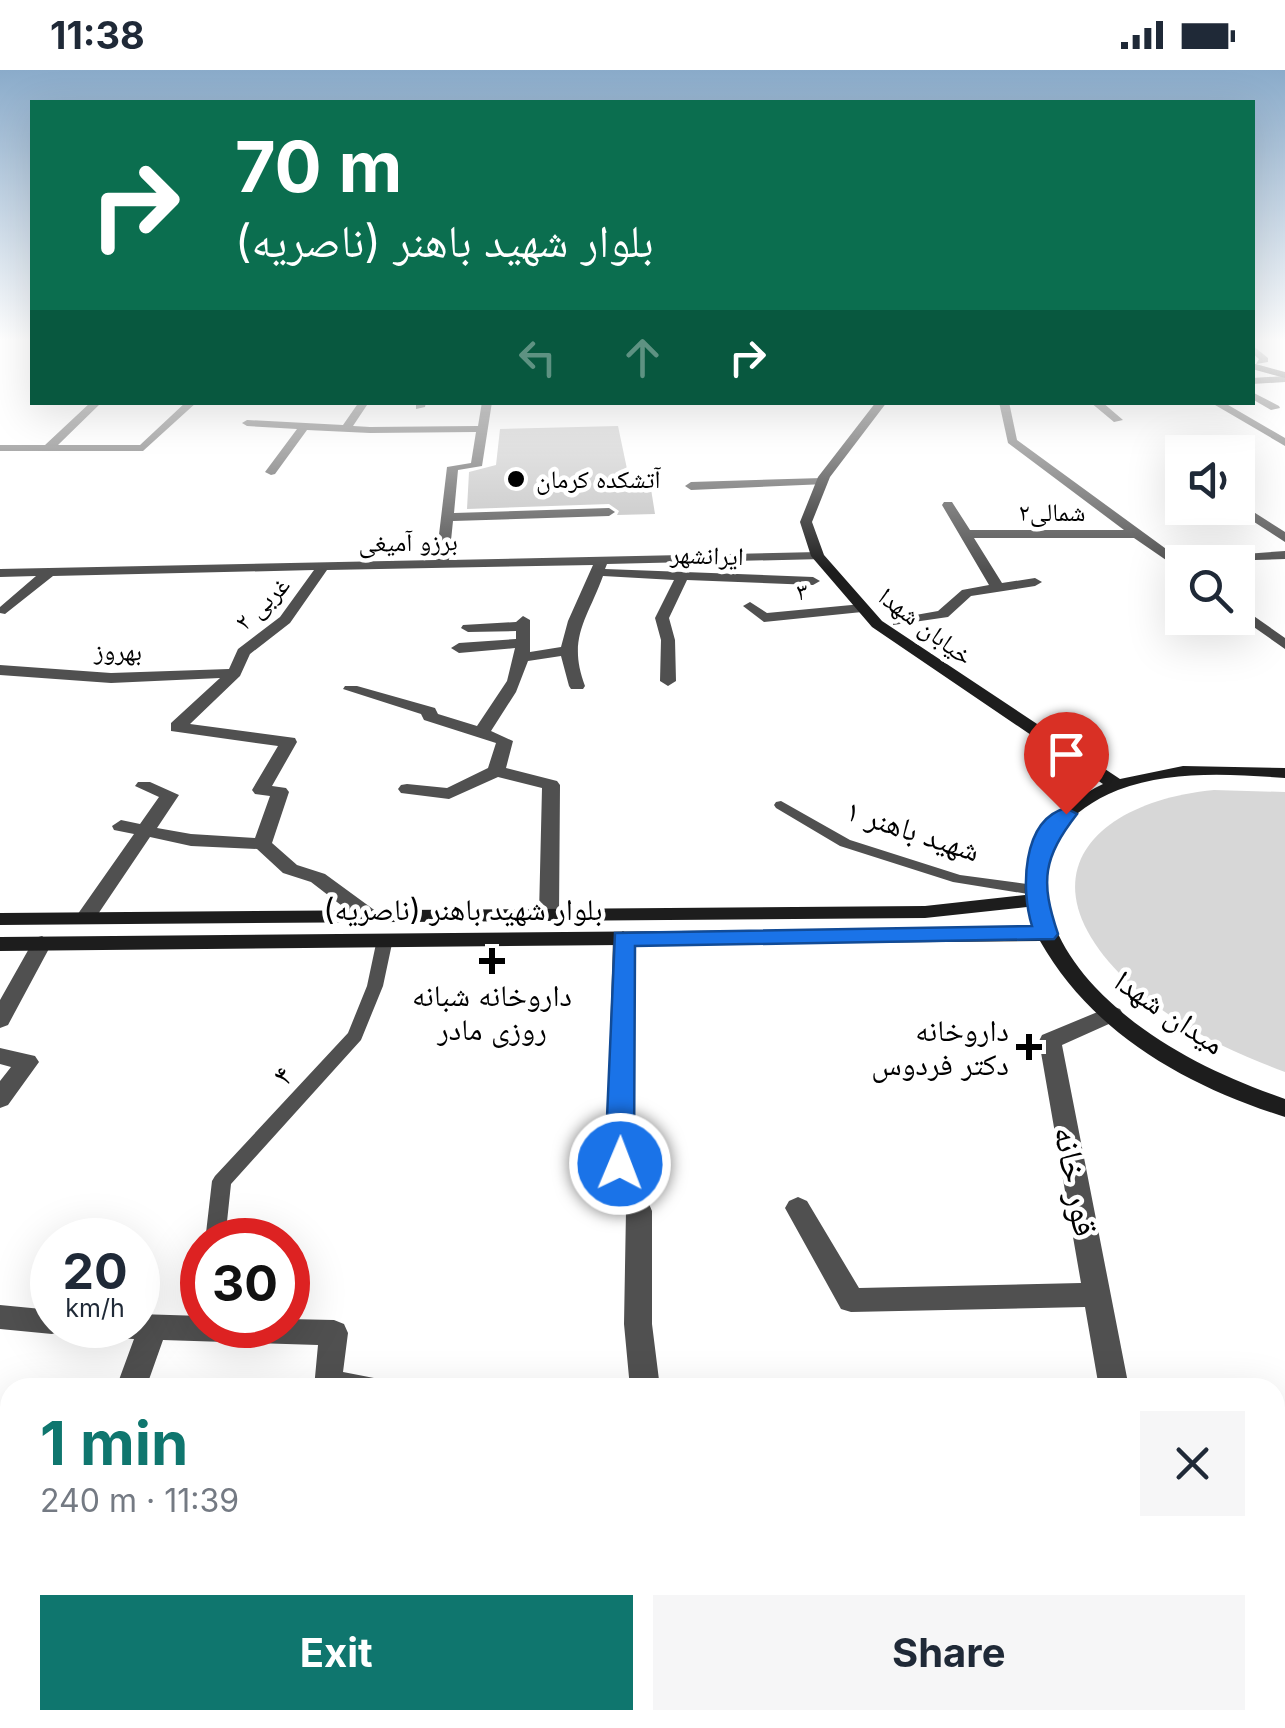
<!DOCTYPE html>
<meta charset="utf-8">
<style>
:root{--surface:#fff;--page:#f6f6f7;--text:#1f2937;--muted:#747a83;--accent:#0f766e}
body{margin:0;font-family:Inter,"Noto Naskh Arabic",sans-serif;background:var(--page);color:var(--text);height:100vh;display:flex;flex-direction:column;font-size:38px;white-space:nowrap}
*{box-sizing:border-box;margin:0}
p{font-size:32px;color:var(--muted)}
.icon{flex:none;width:55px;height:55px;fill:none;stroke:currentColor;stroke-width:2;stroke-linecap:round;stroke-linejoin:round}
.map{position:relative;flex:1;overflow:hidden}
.panel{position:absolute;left:0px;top:1308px;width:1285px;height:352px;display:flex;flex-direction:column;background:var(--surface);border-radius:30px 30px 0 0;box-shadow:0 10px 40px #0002}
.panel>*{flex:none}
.top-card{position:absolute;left:30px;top:30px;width:1225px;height:305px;border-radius:0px;box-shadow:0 10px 40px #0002;background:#0b6e4f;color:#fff;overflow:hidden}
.fabs{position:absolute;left:1165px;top:365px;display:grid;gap:20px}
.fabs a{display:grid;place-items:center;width:90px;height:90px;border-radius:0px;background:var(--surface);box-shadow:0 10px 40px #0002;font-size:50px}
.speed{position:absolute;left:30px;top:1148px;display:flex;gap:20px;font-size:50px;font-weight:700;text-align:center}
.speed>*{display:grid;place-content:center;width:130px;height:130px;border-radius:50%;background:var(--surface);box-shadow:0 10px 40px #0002;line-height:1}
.speed small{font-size:25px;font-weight:400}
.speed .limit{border:15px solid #d22;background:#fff;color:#111}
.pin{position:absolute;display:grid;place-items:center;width:85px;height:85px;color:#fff;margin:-102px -42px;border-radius:50% 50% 50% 0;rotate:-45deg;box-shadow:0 0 10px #0007}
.pin .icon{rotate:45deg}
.me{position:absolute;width:110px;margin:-55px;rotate:1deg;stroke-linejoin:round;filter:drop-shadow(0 0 8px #0008)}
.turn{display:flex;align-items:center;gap:35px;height:210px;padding:0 40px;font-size:45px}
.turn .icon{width:130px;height:130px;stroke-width:2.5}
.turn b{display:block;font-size:70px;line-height:85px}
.lanes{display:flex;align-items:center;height:95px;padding:0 40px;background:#0003;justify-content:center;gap:50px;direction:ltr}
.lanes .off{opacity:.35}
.round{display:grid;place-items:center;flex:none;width:105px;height:105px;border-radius:0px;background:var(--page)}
.overview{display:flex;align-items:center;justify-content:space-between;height:170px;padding:0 40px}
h1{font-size:60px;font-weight:700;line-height:75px;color:var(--accent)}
.button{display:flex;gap:20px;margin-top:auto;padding:20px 40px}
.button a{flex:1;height:115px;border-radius:0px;background:var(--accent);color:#fff;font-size:40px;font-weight:700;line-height:115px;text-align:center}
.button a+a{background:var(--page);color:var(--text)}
.status{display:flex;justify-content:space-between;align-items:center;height:70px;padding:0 50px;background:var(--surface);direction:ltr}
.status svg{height:28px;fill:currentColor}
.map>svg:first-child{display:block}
</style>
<div class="status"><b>11:38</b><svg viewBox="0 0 49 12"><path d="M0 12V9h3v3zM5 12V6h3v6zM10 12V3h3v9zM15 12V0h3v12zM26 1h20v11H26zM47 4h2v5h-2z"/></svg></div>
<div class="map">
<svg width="1285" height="1658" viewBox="0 0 1285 1658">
<rect width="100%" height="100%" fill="#fff"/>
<path fill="#d7d7d7" d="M1214,720L1285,722V1002C1228,981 1172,954 1127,911C1021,809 1091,732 1214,720Z"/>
<path fill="#c0c0c0" d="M618,356L631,418L651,419L655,444L617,445L619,441L609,434L467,439L469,402L496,395L500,359Z"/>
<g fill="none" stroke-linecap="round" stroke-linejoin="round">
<path fill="#505050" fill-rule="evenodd" d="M781,731L850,770L960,805L1034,815L1041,820L1034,825L953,812L840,776L776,738L774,735L776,732Z
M385,864L393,869L383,916L361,970L231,1114L226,1161L232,1170H210L206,1163L212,1111L215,1106L348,963L367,916L377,869Z"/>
<path fill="#505050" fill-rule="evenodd" d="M1252,275L1268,288V292L1256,294L1259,289L1252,283Z
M1285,306V312L1252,314V308Z
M1252,322L1279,336L1280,338L1271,340L1252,329Z
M91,332H102L58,375H140L186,332H197L143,381H0V375H45Z
M359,332H369L353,356L370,357L478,356L482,332H492L482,396L458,400L454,443L609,438L615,442L609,446L453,451L449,490L818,482L823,483V489L607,494L605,499L813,507L820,511L813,515L687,510L669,548L675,570L676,611L668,616L660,611L661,570L655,548L674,510L603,506C587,550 567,568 585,616L583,619H571L569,616L561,586L528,591L516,622L491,661L513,671L506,698L557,711L560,715L559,844L549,850L539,844L542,718L498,707L449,729L401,723L398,719L401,715L407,714L447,718L488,698L496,673L424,650L421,644L343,619L345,616H357L435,638L438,644L477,656L507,611L515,578L459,583L451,578L459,573L516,569V561L468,562L461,558L463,555L516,552L523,546L530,550V582L561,577L568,551L593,495L327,500L290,553L250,584L240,606L190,654L295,668L297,672L272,716L286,718L289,722L272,773L297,795L325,804L377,842L380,847L377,852H363L311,812L283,803L257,779L191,776L150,767L92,853H78L75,848L134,764L114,760L112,756L121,750L140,754L159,727L135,716L138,712H150L179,725L157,758L191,764L255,768L270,726L255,724L252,720L278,676L171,661V653L220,608L111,613L0,605V595L111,603L229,599L238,579L280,547L314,500L53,506L5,544L0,543V537L36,506L0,507V499L436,490L447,397L471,393L476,362L370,363L307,360L275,404L271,405L265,402L297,359L247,356L242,353L247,350L343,355Z
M416,332H426L425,337L416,339Z
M999,332H1009L1017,370L1184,492L1182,501L1134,468H974L1002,513L1035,508L1042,512L1035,516L971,526L948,547L893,555V549L938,541L962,520L989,515L942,435L944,432H952L970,460H1124L1008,373Z
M1090,332H1102L1123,350L1114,352Z
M1210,332H1223L1285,368V376Z
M822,408L826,410V414L691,420L685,416L691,412Z
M1238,432L1285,462V472L1234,439L1238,438Z
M1285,481V489L1184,492L1191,488Z
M750,532L767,543L862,534L869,538L862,542L764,552L743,536Z
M1238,535L1285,568V579L1238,546Z
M623,861L633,868L632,1094L652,1141V1254L660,1318H630L624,1254L626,1141L606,1094L613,868Z
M42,866L52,873L8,955L0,958V930L35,868Z
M1112,936L1120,939L1123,944L1120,949L1062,975L1129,1318H1099L1085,1237L851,1242L841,1239L785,1138L789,1131L798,1127L807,1131L859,1218L1081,1213L1039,971L1042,965Z
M0,978L35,986L39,992L8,1035L0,1038V1011L11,997L0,994Z
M0,1235L52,1240V1255H65L62,1261L52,1264L0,1259Z
M138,1244L202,1246V1255H288V1249L334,1250L344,1254L348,1263L343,1302L374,1308L378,1318H314L318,1275L163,1270L146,1318H116L134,1269L89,1267L79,1264L75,1255H138Z
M1275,1358H1285V1388H1275Z
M10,1468V1502L0,1506V1472Z
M1285,1593V1629L1275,1632V1596Z
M650,1650H686L687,1658H651Z
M1141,1650H1191L1188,1658H1138Z"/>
<path fill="#1d1d1d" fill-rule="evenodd" d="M1252,293L1285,302V308L1252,299Z
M876,332H887L830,407L812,452L824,485L882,551L1120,709L1183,696L1285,698V708C1231,704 1170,700 1118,720C1018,760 1032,850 1095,917C1146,971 1216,1005 1285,1029V1047C1186,1016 1092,963 1040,871L0,881V867L1033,858L1027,837L925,848L0,855V843L925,836L1025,825C1022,770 1058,736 1103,714L872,557L811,486L800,452L818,407Z"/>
</g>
<linearGradient id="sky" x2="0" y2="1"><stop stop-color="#8aabca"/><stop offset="0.54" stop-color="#fff"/><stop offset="1" stop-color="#fff" stop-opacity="0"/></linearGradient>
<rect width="1285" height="501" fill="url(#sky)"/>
<path fill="#1a73e8" stroke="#114b97" stroke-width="2.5" d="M1066,738L1077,744C1043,788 1040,811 1058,864L1054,869L635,876L634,1094L630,1102H609L605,1094L615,863L1032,856C1021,821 1021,750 1066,738Z"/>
<g fill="#000" stroke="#fff" stroke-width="4">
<circle cx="516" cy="409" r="10"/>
<path d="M487 876h10v10h10v10h-10v10h-10v-10h-10v-10h10z"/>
<path d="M1024 962h10v10h10v10h-10v10h-10v-10h-10v-10h10z"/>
</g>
<g text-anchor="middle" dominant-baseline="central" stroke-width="9" stroke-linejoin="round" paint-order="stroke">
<g font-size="25" fill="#000" stroke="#fff" text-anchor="start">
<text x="536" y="409">آتشکده کرمان</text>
</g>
<g font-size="25" fill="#000" stroke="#fff">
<text x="1052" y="442">شمالی۲</text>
<text transform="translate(408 472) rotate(-1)">برزو آمیغی</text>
<text transform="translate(707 485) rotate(2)">ایرانشهر</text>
<text transform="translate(802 521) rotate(-5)">۳</text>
<text transform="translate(262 533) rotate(-44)">۲ غربی</text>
<text transform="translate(926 556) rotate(37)">خیابان شهدا</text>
<text transform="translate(118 581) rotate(1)">بهروز</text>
</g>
<g font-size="30" fill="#000" stroke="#fff">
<text transform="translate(913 760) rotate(18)">شهید باهنر ۱</text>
<text x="463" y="839">بلوار شهید باهنر (ناصریه)</text>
<text transform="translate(1170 942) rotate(34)">میدان شهدا</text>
<text transform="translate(282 1005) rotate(-47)">۴</text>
</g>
<g font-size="30" fill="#000" stroke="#fff">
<text x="492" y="925">داروخانه شبانه<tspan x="492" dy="34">روزی مادر</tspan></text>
<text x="1009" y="960" text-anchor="end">داروخانه<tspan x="1009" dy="34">دکتر فردوس</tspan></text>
</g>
<g font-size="35" fill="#000" stroke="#fff">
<text transform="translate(1077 1111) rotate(79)">قور خانه</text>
</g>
</g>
</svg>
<div class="fabs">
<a><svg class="icon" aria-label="sound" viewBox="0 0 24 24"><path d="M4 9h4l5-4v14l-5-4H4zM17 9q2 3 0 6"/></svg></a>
<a><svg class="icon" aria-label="search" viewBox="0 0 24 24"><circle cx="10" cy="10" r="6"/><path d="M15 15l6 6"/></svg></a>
</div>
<div class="speed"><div>20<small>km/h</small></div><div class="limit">30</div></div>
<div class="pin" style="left:1066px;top:744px;background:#d93025"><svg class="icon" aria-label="arrive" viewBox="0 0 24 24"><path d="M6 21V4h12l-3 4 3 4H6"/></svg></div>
<svg class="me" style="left:620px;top:1094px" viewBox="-20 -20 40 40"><circle r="17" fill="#1a73e8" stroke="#fff" stroke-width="3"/><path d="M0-11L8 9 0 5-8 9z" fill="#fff"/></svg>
<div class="top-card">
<div class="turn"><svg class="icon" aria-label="right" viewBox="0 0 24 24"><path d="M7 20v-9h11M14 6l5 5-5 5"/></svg><div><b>70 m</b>بلوار شهید باهنر (ناصریه)</div></div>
<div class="lanes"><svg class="icon off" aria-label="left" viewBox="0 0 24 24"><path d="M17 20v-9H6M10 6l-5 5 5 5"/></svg><svg class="icon off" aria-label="ahead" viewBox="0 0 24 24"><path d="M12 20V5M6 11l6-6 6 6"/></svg><svg class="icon" aria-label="right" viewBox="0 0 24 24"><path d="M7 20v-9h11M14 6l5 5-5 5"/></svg></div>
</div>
<section class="panel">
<div class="overview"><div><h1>1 min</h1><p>240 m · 11:39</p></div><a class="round"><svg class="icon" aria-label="close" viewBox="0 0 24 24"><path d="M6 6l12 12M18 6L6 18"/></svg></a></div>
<div class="button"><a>Exit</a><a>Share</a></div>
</section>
</div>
